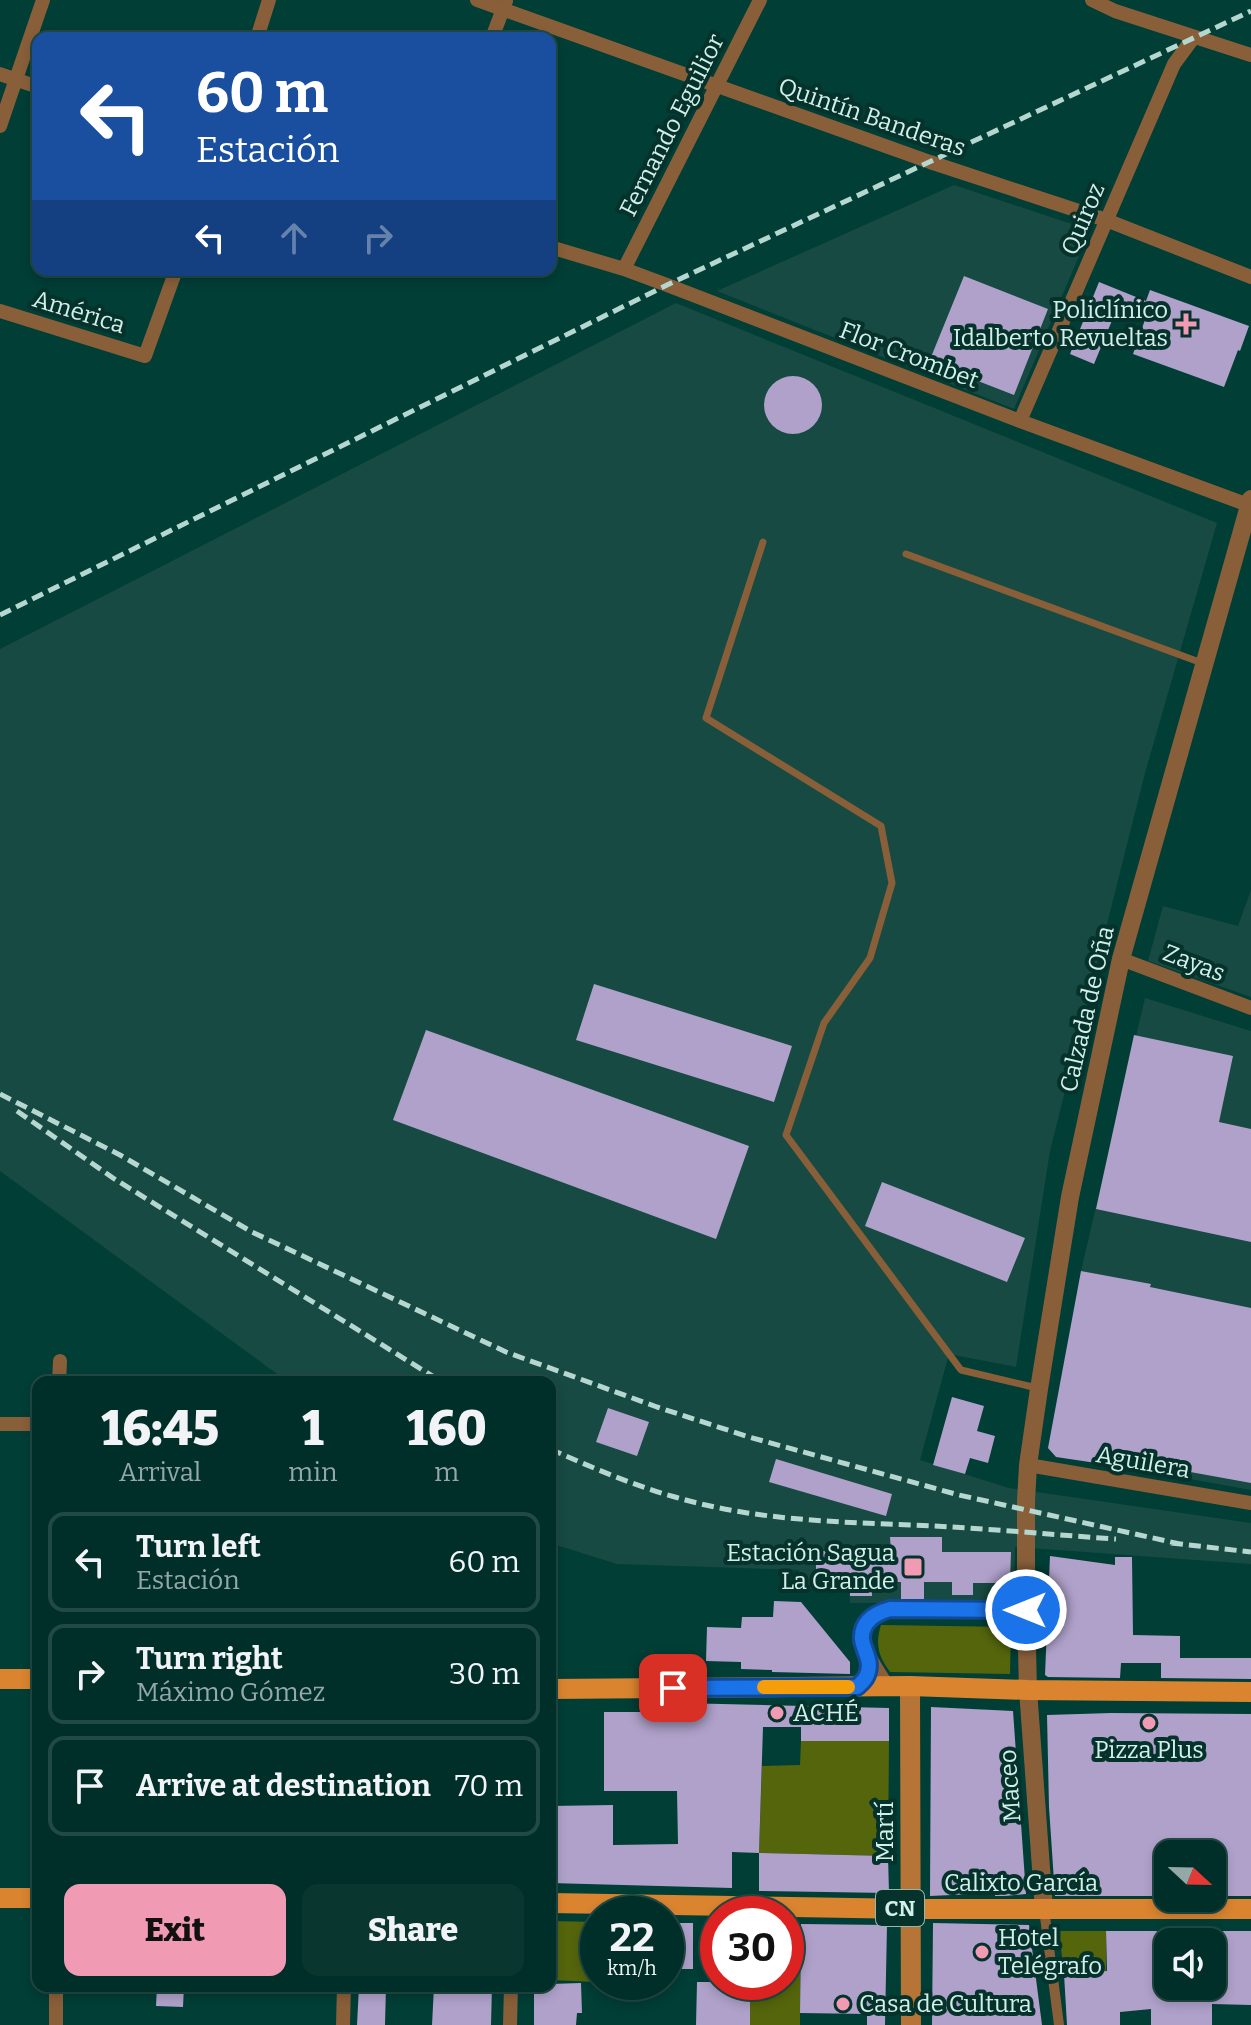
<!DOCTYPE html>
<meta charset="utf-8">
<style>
:root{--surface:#002e28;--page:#0a3630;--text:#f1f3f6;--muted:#95a8a8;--line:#224a45;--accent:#f19ab4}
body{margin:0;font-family:Bitter,serif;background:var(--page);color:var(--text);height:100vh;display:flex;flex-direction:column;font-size:30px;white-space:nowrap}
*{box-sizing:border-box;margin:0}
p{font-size:26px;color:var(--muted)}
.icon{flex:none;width:44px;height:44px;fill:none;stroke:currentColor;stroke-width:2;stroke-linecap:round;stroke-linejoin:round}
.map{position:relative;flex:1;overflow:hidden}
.drawer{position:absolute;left:32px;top:1376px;width:524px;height:616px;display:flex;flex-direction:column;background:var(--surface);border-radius:16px;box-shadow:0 4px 12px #0003,0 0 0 2px var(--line)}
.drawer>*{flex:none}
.banner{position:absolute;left:32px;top:32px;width:524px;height:244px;border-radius:16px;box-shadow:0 4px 12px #0003,0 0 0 2px var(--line);background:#1a4fa0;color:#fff;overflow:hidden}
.needle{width:52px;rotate:112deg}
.buttons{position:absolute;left:1154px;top:1840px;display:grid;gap:16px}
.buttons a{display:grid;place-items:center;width:72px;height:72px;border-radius:16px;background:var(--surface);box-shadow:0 4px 12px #0003,0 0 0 2px var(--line);font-size:40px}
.speed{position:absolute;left:580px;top:1896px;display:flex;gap:16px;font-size:40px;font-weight:700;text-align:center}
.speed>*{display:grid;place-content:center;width:104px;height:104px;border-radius:50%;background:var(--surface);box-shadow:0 4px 12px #0003,0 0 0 2px var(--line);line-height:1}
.speed small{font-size:20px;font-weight:400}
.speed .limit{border:12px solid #d22;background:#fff;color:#111}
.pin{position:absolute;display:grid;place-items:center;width:68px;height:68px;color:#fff;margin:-34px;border-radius:16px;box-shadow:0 4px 12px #0006}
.me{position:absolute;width:88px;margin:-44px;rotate:270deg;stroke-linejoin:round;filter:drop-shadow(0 0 6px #0008)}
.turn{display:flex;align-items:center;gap:28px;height:168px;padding:0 32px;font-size:36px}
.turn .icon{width:104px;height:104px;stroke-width:2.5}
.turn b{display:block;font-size:56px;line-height:68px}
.lanes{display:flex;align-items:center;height:76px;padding:0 32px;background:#0003;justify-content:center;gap:40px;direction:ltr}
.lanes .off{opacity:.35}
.eta{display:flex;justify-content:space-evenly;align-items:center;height:136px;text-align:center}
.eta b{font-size:48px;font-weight:800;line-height:56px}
.action{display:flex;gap:16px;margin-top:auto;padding:16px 32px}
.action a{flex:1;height:92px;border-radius:16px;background:var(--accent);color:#111;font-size:32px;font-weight:800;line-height:92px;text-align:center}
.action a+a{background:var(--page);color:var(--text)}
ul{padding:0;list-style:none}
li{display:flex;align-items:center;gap:24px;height:100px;margin:0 16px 12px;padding:0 16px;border:4px solid var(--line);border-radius:16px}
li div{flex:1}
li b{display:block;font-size:30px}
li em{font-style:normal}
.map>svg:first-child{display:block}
</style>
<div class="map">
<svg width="1251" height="2025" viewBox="0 0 1251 2025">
<rect width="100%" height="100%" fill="#003e36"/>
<path fill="#174a42" d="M954,185L1090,230L1014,409L717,291Z
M676,303L1217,523L1145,773L1050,1151L1016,1367L949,1354L920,1460L1009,1488L1251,1523V1564L1015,1547L1014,1602L850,1603L849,1589H801L799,1570L617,1564L550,1543V1382H288L0,1171V649Z
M1251,890V997L1148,961L1163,906L1238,926Z
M1145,998L1251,1031V1490L1123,1467L1151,1285L1081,1271Z"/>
<path fill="#54650c" d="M881,1625L1011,1627L1010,1674L890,1672C878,1656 875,1644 881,1625Z
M801,1741H889L888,1856L759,1853L762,1766L800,1765Z
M550,1921L597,1922L596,1982L550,1980Z
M1059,1931H1106V1971L1064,1974Z
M786,1970H800V2025H750V1982H786Z"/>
<path fill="#afa1ca" d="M964,276L1048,309L1014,395L929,362Z
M1099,282L1146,301L1150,290L1249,326L1240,351L1238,350L1224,387L1133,354L1146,317L1118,306L1094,364L1070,354Z
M764 405a29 29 0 1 1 58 0a29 29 0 1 1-58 0Z
M594,984L792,1046L774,1102L576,1040Z
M426,1030L749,1146L716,1239L393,1120Z
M1134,1035L1233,1056L1219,1122L1251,1129V1242L1096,1209Z
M882,1182L1025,1238L1007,1282L865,1226Z
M1081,1271L1151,1284L1150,1287L1251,1308V1483L1124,1460L1123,1467L1056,1457L1048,1448Z
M952,1397L984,1406L977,1431L995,1436L988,1463L970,1458L965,1474L933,1465Z
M608,1408L649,1422L637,1456L596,1442Z
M776,1459L892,1494L886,1516L769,1482Z
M890,1537H942V1552H1011L1010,1583H973V1595H952V1582H924V1599H901V1582H872V1596H850V1581H816V1551L891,1552Z
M1050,1556L1115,1565V1557H1132L1133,1635L1180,1636V1658H1251V1679L1161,1678V1663H1121L1120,1678L1048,1677L1045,1675Z
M774,1601L801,1602L850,1662V1674L772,1672V1670L741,1669V1662L706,1661L707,1627L741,1628L742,1617H773Z
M679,1703L889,1708V1741H801V1727H763L759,1853L732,1852V1888L550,1883V1806L613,1805V1845L678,1844L677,1791H604V1712H679Z
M931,1707L1013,1711L1026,1894L1005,1896H995V1893L930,1896Z
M1111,1713L1251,1714V1896H1212V1854H1168V1896H1055L1049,1807L1047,1715Z
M759,1853L888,1856L889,1893L759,1891Z
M666,1923H693V1969H666Z
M933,1923L1029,1925L1042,2025H932Z
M801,1924L887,1925L885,2025H867V2014L800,2013Z
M1106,1931H1168V1986H1212V1931H1251V2005L1212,2004V2025H1151V2009L1120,2012V2025H1067L1064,1974L1107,1971Z
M697,1982H750V2025H696Z
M581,1983L582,2013H577L576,2025H534V1986H550V1984Z
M157,1986H184L183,2007L156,2006Z
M359,1986H386L385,2025H357Z
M434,1986H492L491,2025H432Z"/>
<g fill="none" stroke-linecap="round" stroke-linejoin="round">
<path stroke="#895f3a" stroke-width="7" d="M763,542L706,718L881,826L892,883L870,958L824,1023L786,1135L961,1370L1037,1388
M906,554L1202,663"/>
<path stroke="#895f3a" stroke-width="10" d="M1044,1909L1059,2025"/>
<path stroke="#895f3a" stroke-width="14" d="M477,0L930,162L1106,220L1251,277
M1092,0L1115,11L1251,55
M257,38L269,0
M492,38L506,1
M0,74L38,87
M0,126L43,0
M550,247L624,269L667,285L1020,421L1251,506
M624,269L760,0
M0,311L145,356L176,270
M1020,421L1174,64L1194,37
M1121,959L1251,1008
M59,1382L60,1361
M0,1424H38
M1028,1465L1251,1503
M888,1687C871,1659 841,1623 890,1609L1026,1610
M56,2025V1986
M343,2025L344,1986
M510,2025L511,1986"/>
<path stroke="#895f3a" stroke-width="18" d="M1044,1909L1028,1690L1026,1610V1501L1028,1465L1039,1389L1070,1197L1121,959L1251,499"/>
<path stroke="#b77437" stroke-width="20" d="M910,1686L911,2025"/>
<path stroke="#da8430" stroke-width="20" d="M0,1679H38
M550,1689L910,1686L1028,1690L1251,1692
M0,1898H38
M550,1903L912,1909H1251"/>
<path stroke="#b6d7d0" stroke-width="5" stroke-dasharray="12 6" stroke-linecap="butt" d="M0,615L667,285L1251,11
M0,1094L120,1155L252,1232L506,1352L657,1407L749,1437L959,1495L1180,1544
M17,1111L113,1178L442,1382
M550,1449C591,1467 632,1485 675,1497C759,1522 847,1522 934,1526C994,1529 1055,1535 1116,1539
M1171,1543L1251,1552"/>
</g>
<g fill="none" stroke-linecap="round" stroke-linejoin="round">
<defs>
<path id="route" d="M673,1688L857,1687C860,1684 864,1681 866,1677C874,1662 863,1651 862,1639C861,1621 876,1613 890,1609L1026,1610"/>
</defs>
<use href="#route" stroke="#114b97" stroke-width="20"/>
<use href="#route" stroke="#1a73e8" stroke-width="14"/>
<path stroke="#f59e0b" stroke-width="14" d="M764,1687H848"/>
</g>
<g fill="#f19ab4" stroke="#06322c" stroke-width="3">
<path d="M1182 312h8v8h8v8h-8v8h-8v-8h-8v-8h8z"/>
<rect x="903" y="1557" width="20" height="20" rx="4"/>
<circle cx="777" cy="1713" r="8"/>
<circle cx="1149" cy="1723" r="8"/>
<circle cx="982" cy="1952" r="8"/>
<circle cx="843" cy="2004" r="8"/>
</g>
<g text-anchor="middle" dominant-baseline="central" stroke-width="8" stroke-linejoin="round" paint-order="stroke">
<rect fill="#06322c" stroke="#96b6b0" stroke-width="2" x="876" y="1890" width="48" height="36" rx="6"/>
<g font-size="22" font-weight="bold" fill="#d3efe9">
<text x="900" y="1908">CN</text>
</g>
<g font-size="24" fill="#d3efe9" stroke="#06322c">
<text transform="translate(872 117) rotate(19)">Quintín Banderas</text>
<text transform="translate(672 125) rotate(-63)">Fernando Eguilior</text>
<text transform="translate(1083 219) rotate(-67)">Quiroz</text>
<text transform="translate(79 312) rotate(17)">América</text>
<text transform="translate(909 355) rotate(21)">Flor Crombet</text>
<text transform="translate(1194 963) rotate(21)">Zayas</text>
<text transform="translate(1087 1009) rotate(-77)">Calzada de Oña</text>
<text transform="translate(1143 1462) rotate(10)">Aguilera</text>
<text transform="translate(1010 1786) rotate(-94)">Maceo</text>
<text transform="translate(885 1832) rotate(-90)">Martí</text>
<text x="1021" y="1883">Calixto García</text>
</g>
<g font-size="24" fill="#d3efe9" stroke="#06322c" text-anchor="start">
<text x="1168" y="310" text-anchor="end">Policlínico<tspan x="1168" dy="28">Idalberto Revueltas</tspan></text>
<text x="895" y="1553" text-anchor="end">Estación Sagua<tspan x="895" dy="28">La Grande</tspan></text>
<text x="793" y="1713">ACHÉ</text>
<text x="1149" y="1750" text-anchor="middle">Pizza Plus</text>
<text x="998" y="1938">Hotel<tspan x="998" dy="28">Telégrafo</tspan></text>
<text x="859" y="2004">Casa de Cultura</text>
</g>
</g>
</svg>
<div class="buttons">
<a><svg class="needle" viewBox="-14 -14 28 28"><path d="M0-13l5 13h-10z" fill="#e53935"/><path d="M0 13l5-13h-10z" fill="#95a8a8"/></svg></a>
<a><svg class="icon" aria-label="sound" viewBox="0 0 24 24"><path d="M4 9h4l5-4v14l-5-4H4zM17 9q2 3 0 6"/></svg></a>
</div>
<div class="speed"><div>22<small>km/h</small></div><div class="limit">30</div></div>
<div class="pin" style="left:673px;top:1688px;background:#d93025"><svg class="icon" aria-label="arrive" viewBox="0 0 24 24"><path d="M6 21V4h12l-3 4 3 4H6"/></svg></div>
<svg class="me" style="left:1026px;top:1610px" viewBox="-20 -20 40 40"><circle r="17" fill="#1a73e8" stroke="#fff" stroke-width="3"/><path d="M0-11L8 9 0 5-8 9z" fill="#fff"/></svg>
<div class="banner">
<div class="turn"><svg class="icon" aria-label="left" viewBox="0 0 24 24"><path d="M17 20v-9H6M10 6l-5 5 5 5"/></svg><div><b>60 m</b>Estación</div></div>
<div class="lanes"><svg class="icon" aria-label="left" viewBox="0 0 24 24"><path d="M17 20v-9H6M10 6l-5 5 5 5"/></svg><svg class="icon off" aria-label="ahead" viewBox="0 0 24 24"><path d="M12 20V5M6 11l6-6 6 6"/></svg><svg class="icon off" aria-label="right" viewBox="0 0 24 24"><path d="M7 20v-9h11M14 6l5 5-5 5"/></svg></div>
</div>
<section class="drawer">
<div class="eta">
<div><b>16:45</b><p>Arrival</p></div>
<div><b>1</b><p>min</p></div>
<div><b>160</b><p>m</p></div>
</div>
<ul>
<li><svg class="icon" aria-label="left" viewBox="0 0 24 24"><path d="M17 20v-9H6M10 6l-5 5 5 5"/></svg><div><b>Turn left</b><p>Estación</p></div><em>60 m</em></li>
<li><svg class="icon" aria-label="right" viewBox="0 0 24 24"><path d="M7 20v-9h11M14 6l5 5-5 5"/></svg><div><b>Turn right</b><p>Máximo Gómez</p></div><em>30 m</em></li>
<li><svg class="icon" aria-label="arrive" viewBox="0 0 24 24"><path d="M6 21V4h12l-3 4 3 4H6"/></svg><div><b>Arrive at destination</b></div><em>70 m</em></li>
</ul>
<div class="action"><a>Exit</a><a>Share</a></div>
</section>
</div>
